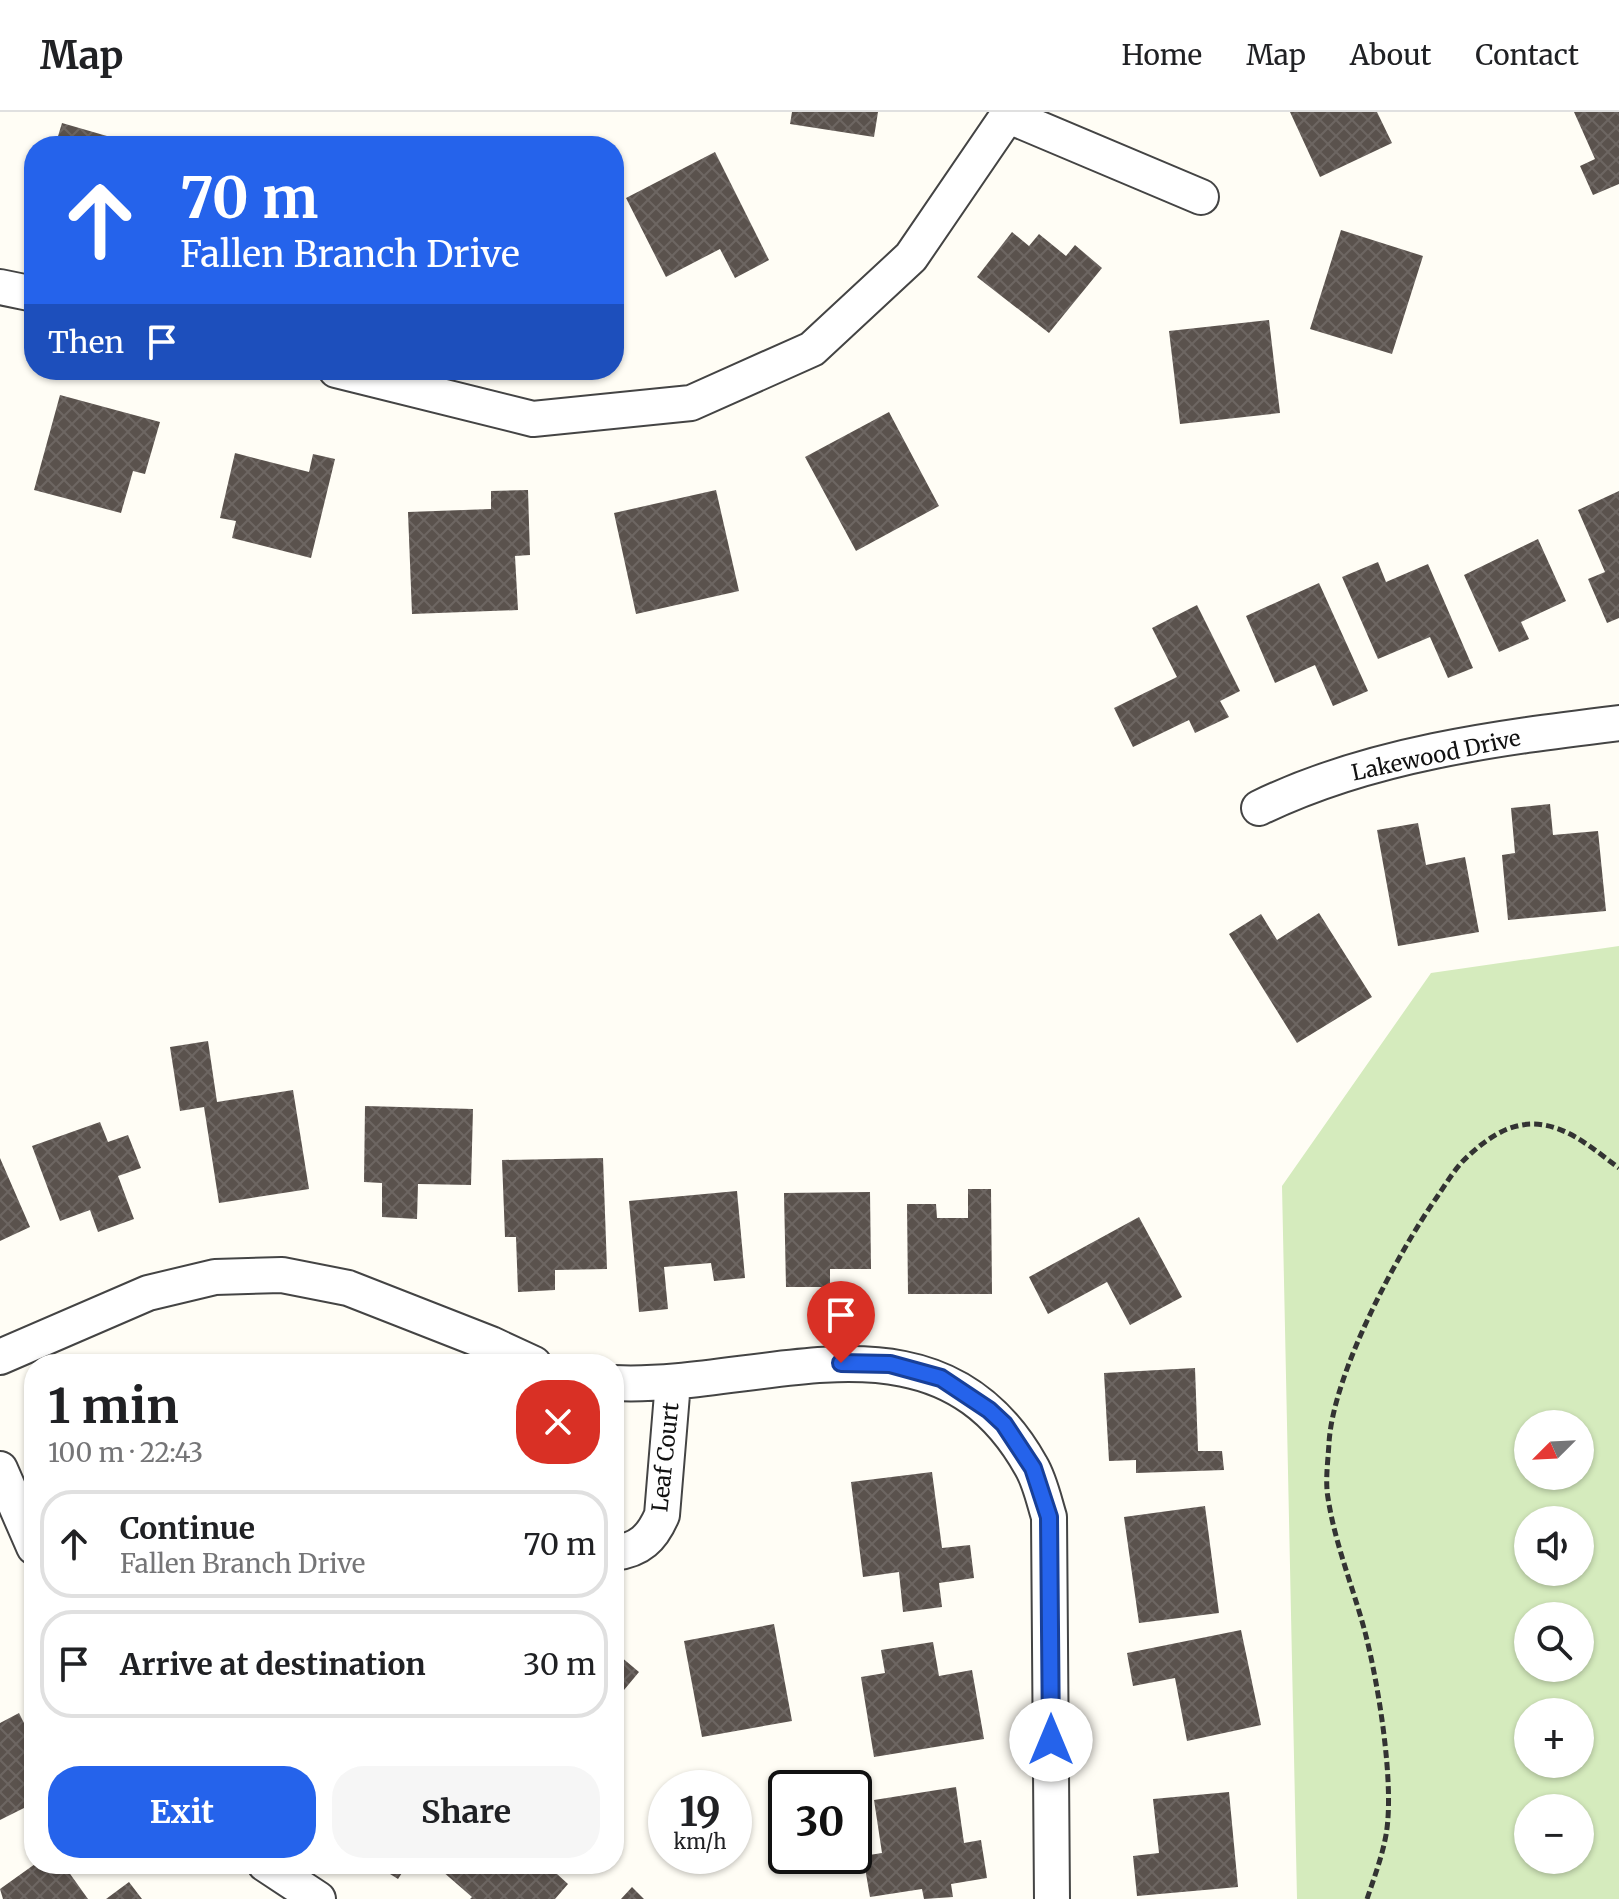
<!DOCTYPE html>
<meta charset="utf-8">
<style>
:root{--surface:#fff;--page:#f6f6f6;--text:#202124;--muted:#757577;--line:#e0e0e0;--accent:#2563eb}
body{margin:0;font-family:Merriweather,serif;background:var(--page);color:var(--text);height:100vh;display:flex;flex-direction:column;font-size:30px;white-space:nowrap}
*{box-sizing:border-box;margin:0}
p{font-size:26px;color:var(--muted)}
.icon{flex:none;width:44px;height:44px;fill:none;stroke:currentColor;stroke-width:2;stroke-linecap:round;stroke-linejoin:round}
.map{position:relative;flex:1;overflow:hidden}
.panel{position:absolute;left:24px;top:1242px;width:600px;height:520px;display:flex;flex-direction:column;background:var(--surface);border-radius:32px;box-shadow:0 2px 6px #0004}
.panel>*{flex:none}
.top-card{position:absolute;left:24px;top:24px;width:600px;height:244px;border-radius:32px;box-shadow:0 2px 6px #0004;background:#2563eb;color:#fff;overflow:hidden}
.needle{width:52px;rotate:246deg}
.controls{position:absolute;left:1514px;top:1298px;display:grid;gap:16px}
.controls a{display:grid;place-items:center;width:80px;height:80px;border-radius:50%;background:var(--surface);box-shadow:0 2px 6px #0004;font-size:40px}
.speed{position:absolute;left:648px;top:1658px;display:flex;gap:16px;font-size:40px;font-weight:700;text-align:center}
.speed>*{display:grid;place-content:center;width:104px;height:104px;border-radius:50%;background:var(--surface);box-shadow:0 2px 6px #0004;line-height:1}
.speed small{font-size:20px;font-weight:400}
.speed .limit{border:4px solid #111;border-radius:12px;background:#fff;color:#111}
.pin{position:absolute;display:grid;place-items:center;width:68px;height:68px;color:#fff;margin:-82px -34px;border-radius:50% 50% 50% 0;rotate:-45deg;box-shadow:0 0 8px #0007}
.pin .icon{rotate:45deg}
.me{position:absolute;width:88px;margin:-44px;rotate:0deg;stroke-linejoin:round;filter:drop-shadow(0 0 6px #0008)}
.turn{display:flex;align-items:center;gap:28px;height:168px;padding:0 24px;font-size:36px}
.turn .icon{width:104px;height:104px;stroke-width:2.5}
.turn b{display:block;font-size:56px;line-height:68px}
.then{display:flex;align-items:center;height:76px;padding:0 24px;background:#0003;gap:16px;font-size:30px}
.round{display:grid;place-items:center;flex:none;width:84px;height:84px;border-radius:32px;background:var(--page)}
.overview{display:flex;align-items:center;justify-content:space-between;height:136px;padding:0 24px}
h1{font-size:48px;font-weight:700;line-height:60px}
.action{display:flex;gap:16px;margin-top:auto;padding:16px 24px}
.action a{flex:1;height:92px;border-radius:32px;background:var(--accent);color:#fff;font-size:32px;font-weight:700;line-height:92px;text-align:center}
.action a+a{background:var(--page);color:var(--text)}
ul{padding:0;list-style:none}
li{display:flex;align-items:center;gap:24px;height:108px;margin:0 16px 12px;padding:0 8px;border:4px solid var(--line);border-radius:32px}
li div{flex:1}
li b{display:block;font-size:30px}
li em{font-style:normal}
header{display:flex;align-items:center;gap:48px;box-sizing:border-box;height:112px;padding:0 40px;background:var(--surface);border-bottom:2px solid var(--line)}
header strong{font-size:38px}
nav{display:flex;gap:44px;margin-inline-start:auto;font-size:28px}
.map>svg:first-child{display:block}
</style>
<header>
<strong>Map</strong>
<nav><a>Home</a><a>Map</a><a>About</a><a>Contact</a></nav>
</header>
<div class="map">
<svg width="1619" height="1787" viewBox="0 0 1619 1787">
<defs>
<pattern id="building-cross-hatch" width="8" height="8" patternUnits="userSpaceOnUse" patternTransform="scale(2)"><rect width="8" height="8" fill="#5a524d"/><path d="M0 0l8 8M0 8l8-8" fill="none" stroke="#6d6662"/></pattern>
</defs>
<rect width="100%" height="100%" fill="#fffdf5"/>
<path fill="#d5ebbd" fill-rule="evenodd" d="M1619,834V1787H1297L1282,1074L1431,861ZM1528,1312H1580V1364H1528ZM1580,1408V1460H1528V1408ZM1528,1504H1580V1556H1528ZM1528,1600H1580V1652H1528ZM1580,1696V1748H1528V1696Z"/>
<path fill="url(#building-cross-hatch)" d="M792,0H878L874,25L790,12Z
M1290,0H1377L1392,31L1320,65Z
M1574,0H1619V72L1593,83L1580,54L1595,47Z
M62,11L138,33V34H55Z
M715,40L769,148L735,166L720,137L666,165L626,86Z
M1341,118L1423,144L1392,242L1310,217Z
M1012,120L1029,134L1039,122L1066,144L1075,133L1102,156L1049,221L977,165Z
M1269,208L1280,301L1180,312L1169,219Z
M60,283L160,310L145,362L133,359L121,401L34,378Z
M889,300L939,394L856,439L805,345Z
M235,341L309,360L313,342L335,347L311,446L232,426L236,409L220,406Z
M528,378L530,443L515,444L518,498L412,502L408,400L491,397V379Z
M716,378L739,479L636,502L614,401Z
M1619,379V506L1607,511L1588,467L1605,460L1578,398Z
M1538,427L1566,489L1521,510L1529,527L1499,540L1464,463Z
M1378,450L1386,470L1428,452L1473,556L1448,566L1430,525L1378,547L1342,465Z
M1319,471L1368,579L1333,594L1315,553L1275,571L1246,504Z
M1197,493L1240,579L1220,589L1229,605L1195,621L1189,608L1133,635L1114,596L1177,565L1152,516Z
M1550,692L1553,723L1598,719L1606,799L1508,808L1502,743L1515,741L1511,696Z
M1418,711L1426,753L1465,745L1479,820L1398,834L1377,718Z
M1319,801L1372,885L1297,931L1229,822L1261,802L1277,828Z
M208,929L217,990L293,978L309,1077L219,1091L204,995L180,999L170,935Z
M365,994L473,997L471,1073L418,1072L417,1107L382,1105V1071L364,1070Z
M100,1010L108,1030L128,1023L141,1056L118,1064L134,1107L98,1120L90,1098L60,1109L32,1034Z
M0,1046L30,1115L0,1129Z
M603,1046L607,1157L555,1158V1178L518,1180L516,1125H505L502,1048Z
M968,1077H991L992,1182H908L907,1092H936L937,1106H968Z
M737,1079L745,1166L714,1169L711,1151L664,1155L668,1197L639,1200L629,1089Z
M870,1080L871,1157H830V1175H786L784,1081Z
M1139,1105L1182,1185L1130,1213L1107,1170L1048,1202L1029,1165Z
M1195,1256L1198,1339H1222L1224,1358L1136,1361V1348L1109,1349L1104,1261Z
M932,1360L942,1436L970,1433L974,1466L939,1471L942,1495L903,1500L899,1460L863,1465L851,1370Z
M1205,1394L1219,1501L1139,1511L1124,1405Z
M774,1512L792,1609L702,1625L684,1529Z
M1241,1518L1261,1613L1187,1629L1175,1566L1133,1574L1127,1541Z
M933,1530L939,1564L972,1558L984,1627L874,1645L861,1565L885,1561L881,1538Z
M614,1539L639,1560L614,1590Z
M19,1601L34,1631V1691L0,1708V1611Z
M956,1675L964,1731L981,1728L987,1766L951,1772L953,1785L924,1787L922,1777L870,1785L863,1744L882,1741L874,1688Z
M1229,1680L1238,1775L1137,1784L1133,1744L1159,1741L1153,1687Z
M35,1752H63L88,1787H3L0,1777Z
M374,1752H408L398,1767Z
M449,1752H546L568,1772L555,1787H470L472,1785L442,1759Z
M129,1770L142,1787H106Z
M632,1775L644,1787H621Z"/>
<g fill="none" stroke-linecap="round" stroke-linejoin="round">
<defs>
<path id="minor" d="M1009,4L1201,85
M0,175L34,182
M336,258L533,307L691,291L812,237L911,145L1010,0
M1259,696C1370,642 1497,626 1619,611
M0,1245L148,1181L215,1165L282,1163L348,1176L491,1232L534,1252
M614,1271C763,1278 937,1186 1031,1354C1040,1369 1044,1389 1049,1405L1052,1787
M0,1357L34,1435
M614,1441C640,1438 652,1426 662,1403L673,1270
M265,1752L318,1787"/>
</defs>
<use href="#minor" stroke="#444" stroke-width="38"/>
<path stroke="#333" stroke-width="5" stroke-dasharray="8 4" stroke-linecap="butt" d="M1367,1787C1374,1766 1382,1745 1386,1723C1395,1672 1378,1570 1365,1520C1353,1475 1335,1432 1328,1386C1325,1369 1328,1349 1329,1331C1333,1262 1397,1142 1437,1085C1445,1073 1453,1060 1462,1050C1477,1035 1496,1019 1517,1014C1557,1004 1589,1034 1619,1056"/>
<use href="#minor" stroke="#fff" stroke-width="34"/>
</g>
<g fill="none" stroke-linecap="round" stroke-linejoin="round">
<defs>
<path id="route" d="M841,1251L890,1252L941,1266L989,1298L1004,1312L1033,1356L1049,1405L1051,1628"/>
</defs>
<use href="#route" stroke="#184099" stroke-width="20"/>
<use href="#route" stroke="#2563eb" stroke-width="14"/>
</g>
<g text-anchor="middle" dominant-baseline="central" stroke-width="8" stroke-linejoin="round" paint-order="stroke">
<g font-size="22" fill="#111" stroke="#fff">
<text transform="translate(1436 643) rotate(-12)">Lakewood Drive</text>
<text transform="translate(665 1345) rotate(-84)">Leaf Court</text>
</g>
</g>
</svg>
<div class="controls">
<a><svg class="needle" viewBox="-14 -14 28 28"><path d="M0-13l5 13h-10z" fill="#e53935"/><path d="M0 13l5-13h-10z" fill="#757577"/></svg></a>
<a><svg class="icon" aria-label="sound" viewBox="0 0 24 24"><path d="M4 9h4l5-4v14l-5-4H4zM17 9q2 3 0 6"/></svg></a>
<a><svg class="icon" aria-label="search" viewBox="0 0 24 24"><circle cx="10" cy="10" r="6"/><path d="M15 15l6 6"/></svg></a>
<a>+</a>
<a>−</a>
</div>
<div class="speed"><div>19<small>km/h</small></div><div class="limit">30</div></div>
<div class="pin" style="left:841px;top:1251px;background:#d93025"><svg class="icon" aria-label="arrive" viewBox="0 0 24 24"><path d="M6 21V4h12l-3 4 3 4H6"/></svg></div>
<svg class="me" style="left:1051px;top:1628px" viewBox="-20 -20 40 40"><circle r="19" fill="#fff"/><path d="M0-13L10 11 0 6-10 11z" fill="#2563eb"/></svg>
<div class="top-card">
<div class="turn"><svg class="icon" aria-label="ahead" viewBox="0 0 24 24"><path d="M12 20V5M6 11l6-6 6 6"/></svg><div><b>70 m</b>Fallen Branch Drive</div></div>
<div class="then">Then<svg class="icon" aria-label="arrive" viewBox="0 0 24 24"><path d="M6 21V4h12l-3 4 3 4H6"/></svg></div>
</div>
<section class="panel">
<div class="overview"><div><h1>1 min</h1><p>100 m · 22:43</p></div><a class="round" style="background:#d93025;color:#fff"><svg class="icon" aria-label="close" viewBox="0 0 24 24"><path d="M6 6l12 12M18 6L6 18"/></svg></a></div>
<ul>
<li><svg class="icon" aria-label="ahead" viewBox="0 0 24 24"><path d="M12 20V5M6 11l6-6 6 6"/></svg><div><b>Continue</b><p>Fallen Branch Drive</p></div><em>70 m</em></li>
<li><svg class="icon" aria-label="arrive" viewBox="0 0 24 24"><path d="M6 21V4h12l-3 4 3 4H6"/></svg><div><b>Arrive at destination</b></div><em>30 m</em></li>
</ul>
<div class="action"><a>Exit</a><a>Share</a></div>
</section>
</div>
